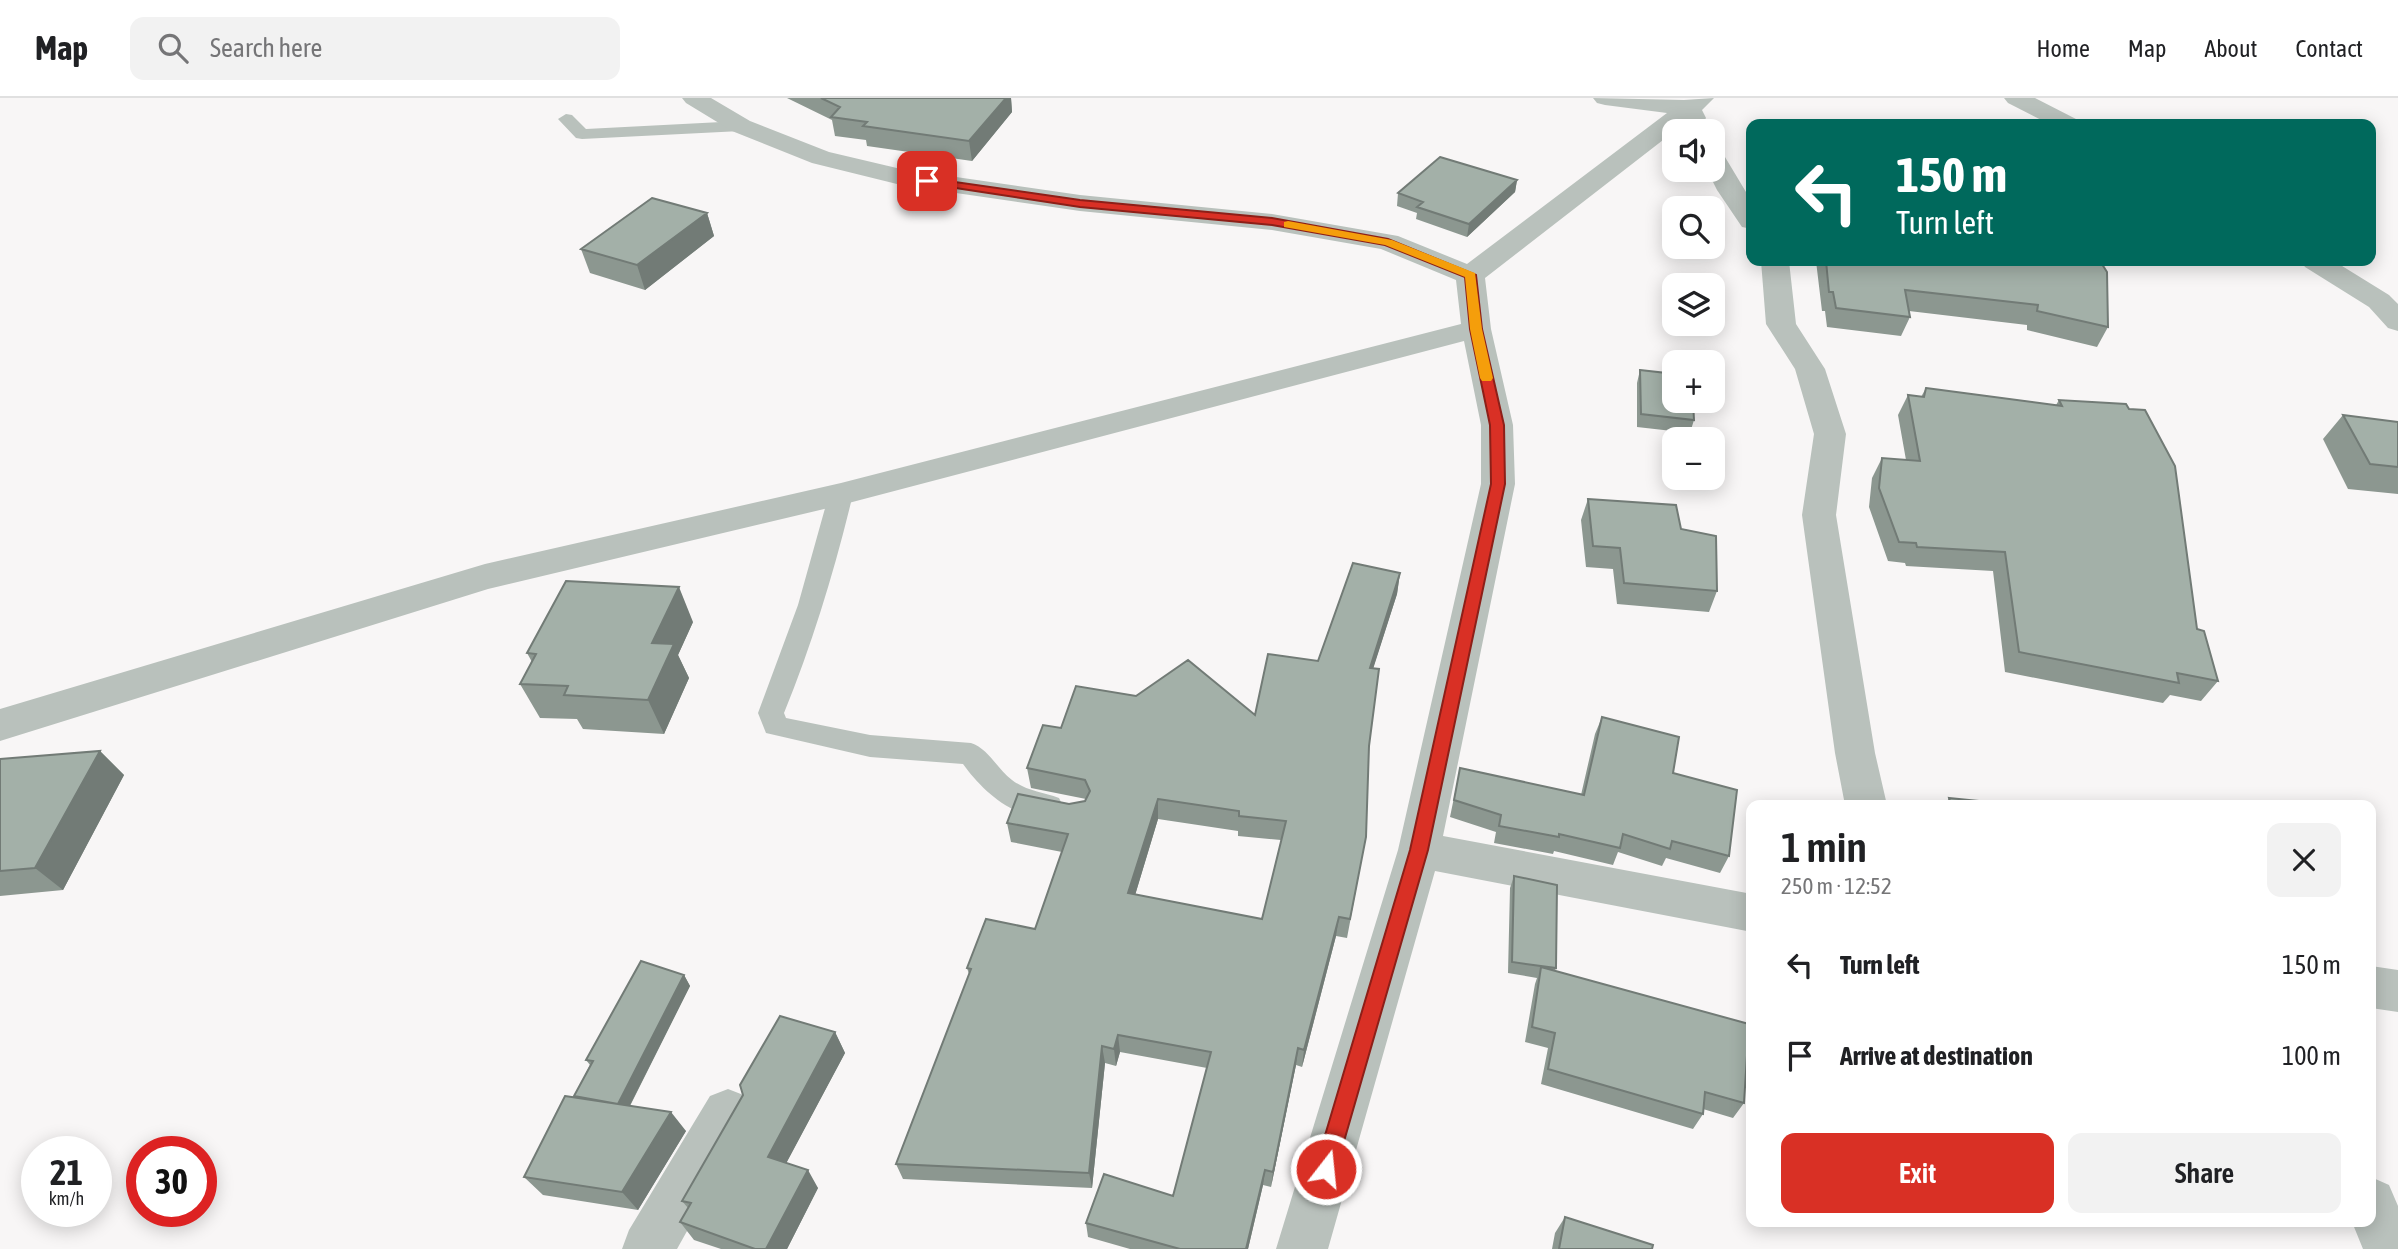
<!DOCTYPE html>
<meta charset="utf-8">
<style>
:root{--surface:#fff;--page:#f2f2f2;--text:#202124;--muted:#757577;--line:#e0e0e0;--accent:#d93025}
body{margin:0;font-family:"Asap Condensed",sans-serif;background:var(--page);color:var(--text);height:100vh;display:flex;flex-direction:column;font-size:26px;white-space:nowrap}
*{box-sizing:border-box;margin:0}
p{font-size:23px;color:var(--muted)}
.icon{flex:none;width:38px;height:38px;fill:none;stroke:currentColor;stroke-width:2;stroke-linecap:round;stroke-linejoin:round}
.map{position:relative;flex:1;overflow:hidden}
.panel{position:absolute;left:1746px;top:702px;width:630px;height:427px;display:flex;flex-direction:column;background:var(--surface);border-radius:14px;box-shadow:0 4px 18px #0003}
.panel>*{flex:none}
.banner{position:absolute;left:1746px;top:21px;width:630px;height:147px;border-radius:14px;box-shadow:0 4px 18px #0003;background:#00695c;color:#fff;overflow:hidden}
.fabs{position:absolute;left:1662px;top:21px;display:grid;gap:14px}
.fabs a{display:grid;place-items:center;width:63px;height:63px;border-radius:14px;background:var(--surface);box-shadow:0 4px 18px #0003;font-size:35px}
.speed{position:absolute;left:21px;top:1038px;display:flex;gap:14px;font-size:35px;font-weight:700;text-align:center}
.speed>*{display:grid;place-content:center;width:91px;height:91px;border-radius:50%;background:var(--surface);box-shadow:0 4px 18px #0003;line-height:1}
.speed small{font-size:18px;font-weight:400}
.speed .limit{border:10px solid #d22;background:#fff;color:#111}
.pin{position:absolute;display:grid;place-items:center;width:60px;height:60px;color:#fff;margin:-30px;border-radius:14px;box-shadow:0 4px 10px #0006}
.me{position:absolute;width:77px;margin:-38px;rotate:16deg;stroke-linejoin:round;filter:drop-shadow(0 0 5px #0008)}
.turn{display:flex;align-items:center;gap:24px;height:147px;padding:0 35px;font-size:32px}
.turn .icon{width:91px;height:91px;stroke-width:2.5}
.turn b{display:block;font-size:49px;line-height:60px}
.round{display:grid;place-items:center;flex:none;width:74px;height:74px;border-radius:14px;background:var(--page)}
.overview{display:flex;align-items:center;justify-content:space-between;height:119px;padding:0 35px}
h1{font-size:42px;font-weight:600;line-height:52px}
.cta{display:flex;gap:14px;margin-top:auto;padding:14px 35px}
.cta a{flex:1;height:80px;border-radius:14px;background:var(--accent);color:#fff;font-size:28px;font-weight:600;line-height:80px;text-align:center}
.cta a+a{background:var(--page);color:var(--text)}
ul{padding:0;list-style:none}
li{display:flex;align-items:center;gap:21px;height:91px;padding:0 35px}
li div{flex:1}
li b{display:block;font-size:26px}
li em{font-style:normal}
header{display:flex;align-items:center;gap:42px;box-sizing:border-box;height:98px;padding:0 35px;background:var(--surface);border-bottom:2px solid var(--line)}
header strong{font-size:33px}
nav{display:flex;gap:38px;margin-inline-start:auto;font-size:24px}
.search{width:490px;height:63px;background:var(--page);display:flex;align-items:center;gap:18px;box-sizing:border-box;padding:0 24px;border-radius:14px;color:var(--muted);font-size:26px}
.map>svg:first-child{display:block}
</style>
<header>
<strong>Map</strong>
<div class="search"><svg class="icon" aria-label="search" viewBox="0 0 24 24"><circle cx="10" cy="10" r="6"/><path d="M15 15l6 6"/></svg>Search here</div>
<nav><a>Home</a><a>Map</a><a>About</a><a>Contact</a></nav>
</header>
<div class="map">
<svg width="2398" height="1151" viewBox="0 0 2398 1151">
<rect width="100%" height="100%" fill="#f8f6f6"/>
<g fill="none" stroke-linecap="round" stroke-linejoin="round">
<path fill="#b9c1bc" fill-rule="evenodd" d="M566,16L572,17L586,31L741,23L749,28L741,33L582,41L576,40L558,21Z
M841,388L849,391L853,396C835,471 813,544 784,615L786,620L870,637L971,645C989,651 997,671 1012,682C1026,693 1043,694 1059,700L1063,708L1059,716C1021,729 983,694 963,666L870,659L766,635L758,615L798,507L829,396L833,391Z"/>
<path fill="#b9c1bc" fill-rule="evenodd" d="M682,0H711L750,23L829,54L901,71L1080,97L1272,116L1398,138L1467,166L1667,15L1605,7L1597,5L1593,0L1684,2L1714,0L1702,12L1706,20L1703,25L1694,27L1685,25L1485,180L1491,231L1513,327L1515,386L1443,738L1752,796V834L1435,773L1328,1151H1276L1398,752L1481,386V327L1464,243L841,407L488,491L0,643V611L485,466L841,385L1461,226L1456,182L1381,151L1272,132L1080,113L901,87L812,65L732,33L686,5Z
M2004,0H2035L2076,21L2079,26H2049L2008,5Z
M1713,51L1722,54L1752,104V131L1742,129L1717,92L1707,72H1713Z
M1761,163H1789L1796,226L1825,271L1846,336L1836,417L1875,655L1887,707H1845L1835,655L1802,417L1814,336L1795,271L1766,226Z
M2301,163H2334L2389,197L2398,206V233L2388,230L2369,209L2305,169Z
M2371,868L2398,872V914L2371,910Z
M728,991L746,998L753,1015L677,1151H622L629,1132L710,998Z
M2371,1079L2389,1087L2398,1108V1151H2363L2352,1124H2371Z"/>
</g>
<path fill="#8c9790" fill-rule="evenodd" d="M787,0H1011L1012,14L972,63L867,48L866,42L835,38L832,22Z
M1517,82L1515,94L1467,139L1416,121L1417,115L1397,108L1398,95Z
M707,115L714,138L645,192L590,175L581,151Z
M1816,163H2100L2108,229L2097,249L2027,232V227L1909,213L1910,219L1901,238L1827,229L1825,213H1822Z
M1640,272L1694,322L1690,335L1637,329V285Z
M1926,290L2056,307L2059,302L2197,531L2218,583L2201,603L2170,597L2163,605L2005,574L1993,473L1906,468L1905,465L1888,463L1869,409L1872,380L1882,360L1906,362L1898,317L1908,297L1921,299Z
M2343,317L2398,324V396L2348,391L2323,341Z
M1588,401L1681,431L1717,493L1709,514L1617,506L1613,471L1586,469L1581,422Z
M1400,475L1397,496L1373,570L1369,648L1366,739L1347,840L1336,838L1302,969L1296,967L1271,1089L1263,1087L1248,1151H1130L1088,1139L1086,1125L1173,1098L1207,970L1120,954L1116,968L1105,965L1092,1090L903,1081L896,1066L969,876L967,870L1035,831L1062,754L1011,744L1007,725L1069,706L1085,703L1086,701L1031,690L1027,670L1061,630L1255,617L1318,563ZM1158,721L1238,733V738L1281,742L1262,821L1135,797Z
M693,524L678,557L689,580L664,636L583,631L577,621L540,620L520,586L532,564L527,555Z
M1602,619L1673,675L1729,758L1720,775L1666,760L1662,768L1618,754L1613,767L1554,753L1553,756L1494,745L1496,734L1450,719L1460,670L1581,697L1595,636Z
M100,653L124,677L63,792L0,798V661Z
M1949,700L1998,707H1945Z
M1514,778L1556,870L1555,873L1744,1005L1733,1020L1703,1011V1016L1693,1031L1541,986L1548,950L1525,944L1535,886L1537,880L1508,875L1510,790Z
M684,877L690,888L630,1008L686,1033L638,1112L543,1097L524,1079L575,999L574,998L590,967L586,962Z
M835,934L845,955L786,1065L818,1090L787,1151H721L694,1142L680,1124L688,1110L682,1103Z
M1565,1119L1652,1151H1552L1555,1135Z"/>
<path fill="#727b76" d="M1006,0H1011L1012,14L972,63L969,43Z
M1517,82L1515,94L1467,139L1469,126Z
M707,115L714,138L645,192L637,167Z
M1400,475L1397,496L1367,590L1370,570Z
M679,489L693,524L678,557L689,580L664,636L648,602L652,545Z
M100,653L124,677L63,792L35,770Z
M1158,701V721L1130,814L1128,795Z
M1339,819L1336,838L1302,969L1304,952Z
M684,877L690,888L625,1017L617,1007Z
M835,934L845,955L780,1077L768,1059Z
M1118,937L1120,954L1116,968L1114,951Z
M1102,948L1105,965L1092,1090L1089,1075Z
M1298,950L1296,967L1271,1089L1273,1074Z
M671,1014L686,1033L638,1112L622,1094Z
M808,1072L818,1090L787,1151H766Z
M1265,1072L1263,1087L1248,1151H1246Z"/>
<path fill="#a3b0a8" stroke="#727b76" stroke-width="2" fill-rule="evenodd" d="M821,0H1006L969,43L863,28L867,24L831,19L840,9Z
M1440,59L1517,82L1469,126L1417,109L1423,104L1398,95Z
M652,100L707,115L637,167L581,151Z
M1826,163H2100L2107,174L2108,229L2037,213L2038,207L1905,192L1910,219L1836,210L1833,194H1829Z
M1640,272L1675,276V303H1693L1694,322L1641,316Z
M1926,290L2062,308L2059,302L2126,306L2129,311L2145,312L2175,368L2197,531L2204,533L2218,583L2177,575L2179,585L2019,554L2005,454L1917,449L1916,445L1899,444L1879,390L1882,360L1920,363L1908,297L1924,299Z
M2343,317L2398,324V369L2370,366Z
M1588,401L1676,407L1681,431L1716,438L1717,493L1624,485L1620,450L1593,448Z
M1353,465L1400,475L1370,570L1379,571L1369,648L1366,739L1350,821L1339,819L1304,952L1298,950L1273,1074L1265,1072L1246,1151H1180L1086,1125L1104,1076L1173,1098L1211,954L1118,937L1114,951L1102,948L1089,1075L896,1066L971,871L967,870L986,821L1035,831L1068,736L1007,725L1018,696L1069,706L1085,703L1090,693L1085,682L1027,670L1043,627L1061,630L1076,588L1136,598L1188,562L1255,617L1268,556L1318,563ZM1158,701L1239,713V718L1286,723L1262,821L1128,795Z
M566,483L679,489L652,545L674,546L648,602L564,597L568,588L520,586L536,556L527,555Z
M1602,619L1679,639L1673,675L1737,692L1729,758L1672,743L1670,751L1623,736L1620,750L1559,736V739L1499,728L1501,717L1454,702L1460,670L1584,697Z
M100,653L35,770L0,773V661Z
M1949,700L1998,705V707H1951Z
M1514,778L1557,787L1556,870L1512,864Z
M641,863L684,877L618,1006L574,998L593,963L586,962Z
M1541,869L1749,926L1744,1005L1705,994L1703,1016L1548,971L1555,935L1532,929Z
M780,918L835,934L768,1059L808,1072L766,1151H755L680,1124L691,1105L682,1103L743,997L740,987Z
M565,998L671,1014L622,1094L524,1079Z
M1565,1119L1653,1147L1652,1151H1559Z"/>
<path fill="#d93025" stroke="#8d1f18" stroke-width="2" d="M927,80L1080,102L1272,120L1388,141L1476,177L1482,231L1504,327L1505,386L1428,752L1336,1071L1333,1079L1326,1082L1318,1079L1315,1071L1410,752L1491,386L1490,327L1470,231L1465,179L1385,147L1272,127L1080,109L923,85L921,83Z"/>
<path fill="#f59e0b" d="M1288,123L1392,142L1475,175L1482,231L1493,280L1491,283H1482L1480,280L1470,231L1465,179L1385,147L1284,129V124Z"/>
</svg>
<div class="fabs">
<a><svg class="icon" aria-label="sound" viewBox="0 0 24 24"><path d="M4 9h4l5-4v14l-5-4H4zM17 9q2 3 0 6"/></svg></a>
<a><svg class="icon" aria-label="search" viewBox="0 0 24 24"><circle cx="10" cy="10" r="6"/><path d="M15 15l6 6"/></svg></a>
<a><svg class="icon" aria-label="layers" viewBox="0 0 24 24"><path d="M12 4l9 5-9 5-9-5zM3 14l9 5 9-5"/></svg></a>
<a>+</a>
<a>−</a>
</div>
<div class="speed"><div>21<small>km/h</small></div><div class="limit">30</div></div>
<div class="pin" style="left:927px;top:83px;background:#d93025"><svg class="icon" aria-label="arrive" viewBox="0 0 24 24"><path d="M6 21V4h12l-3 4 3 4H6"/></svg></div>
<svg class="me" style="left:1326px;top:1071px" viewBox="-20 -20 40 40"><circle r="17" fill="#d93025" stroke="#fff" stroke-width="3"/><path d="M0-11L8 9 0 5-8 9z" fill="#fff"/></svg>
<div class="banner">
<div class="turn"><svg class="icon" aria-label="left" viewBox="0 0 24 24"><path d="M17 20v-9H6M10 6l-5 5 5 5"/></svg><div><b>150 m</b>Turn left</div></div>
</div>
<section class="panel">
<div class="overview"><div><h1>1 min</h1><p>250 m · 12:52</p></div><a class="round"><svg class="icon" aria-label="close" viewBox="0 0 24 24"><path d="M6 6l12 12M18 6L6 18"/></svg></a></div>
<ul>
<li><svg class="icon" aria-label="left" viewBox="0 0 24 24"><path d="M17 20v-9H6M10 6l-5 5 5 5"/></svg><div><b>Turn left</b></div><em>150 m</em></li>
<li><svg class="icon" aria-label="arrive" viewBox="0 0 24 24"><path d="M6 21V4h12l-3 4 3 4H6"/></svg><div><b>Arrive at destination</b></div><em>100 m</em></li>
</ul>
<div class="cta"><a>Exit</a><a>Share</a></div>
</section>
</div>
